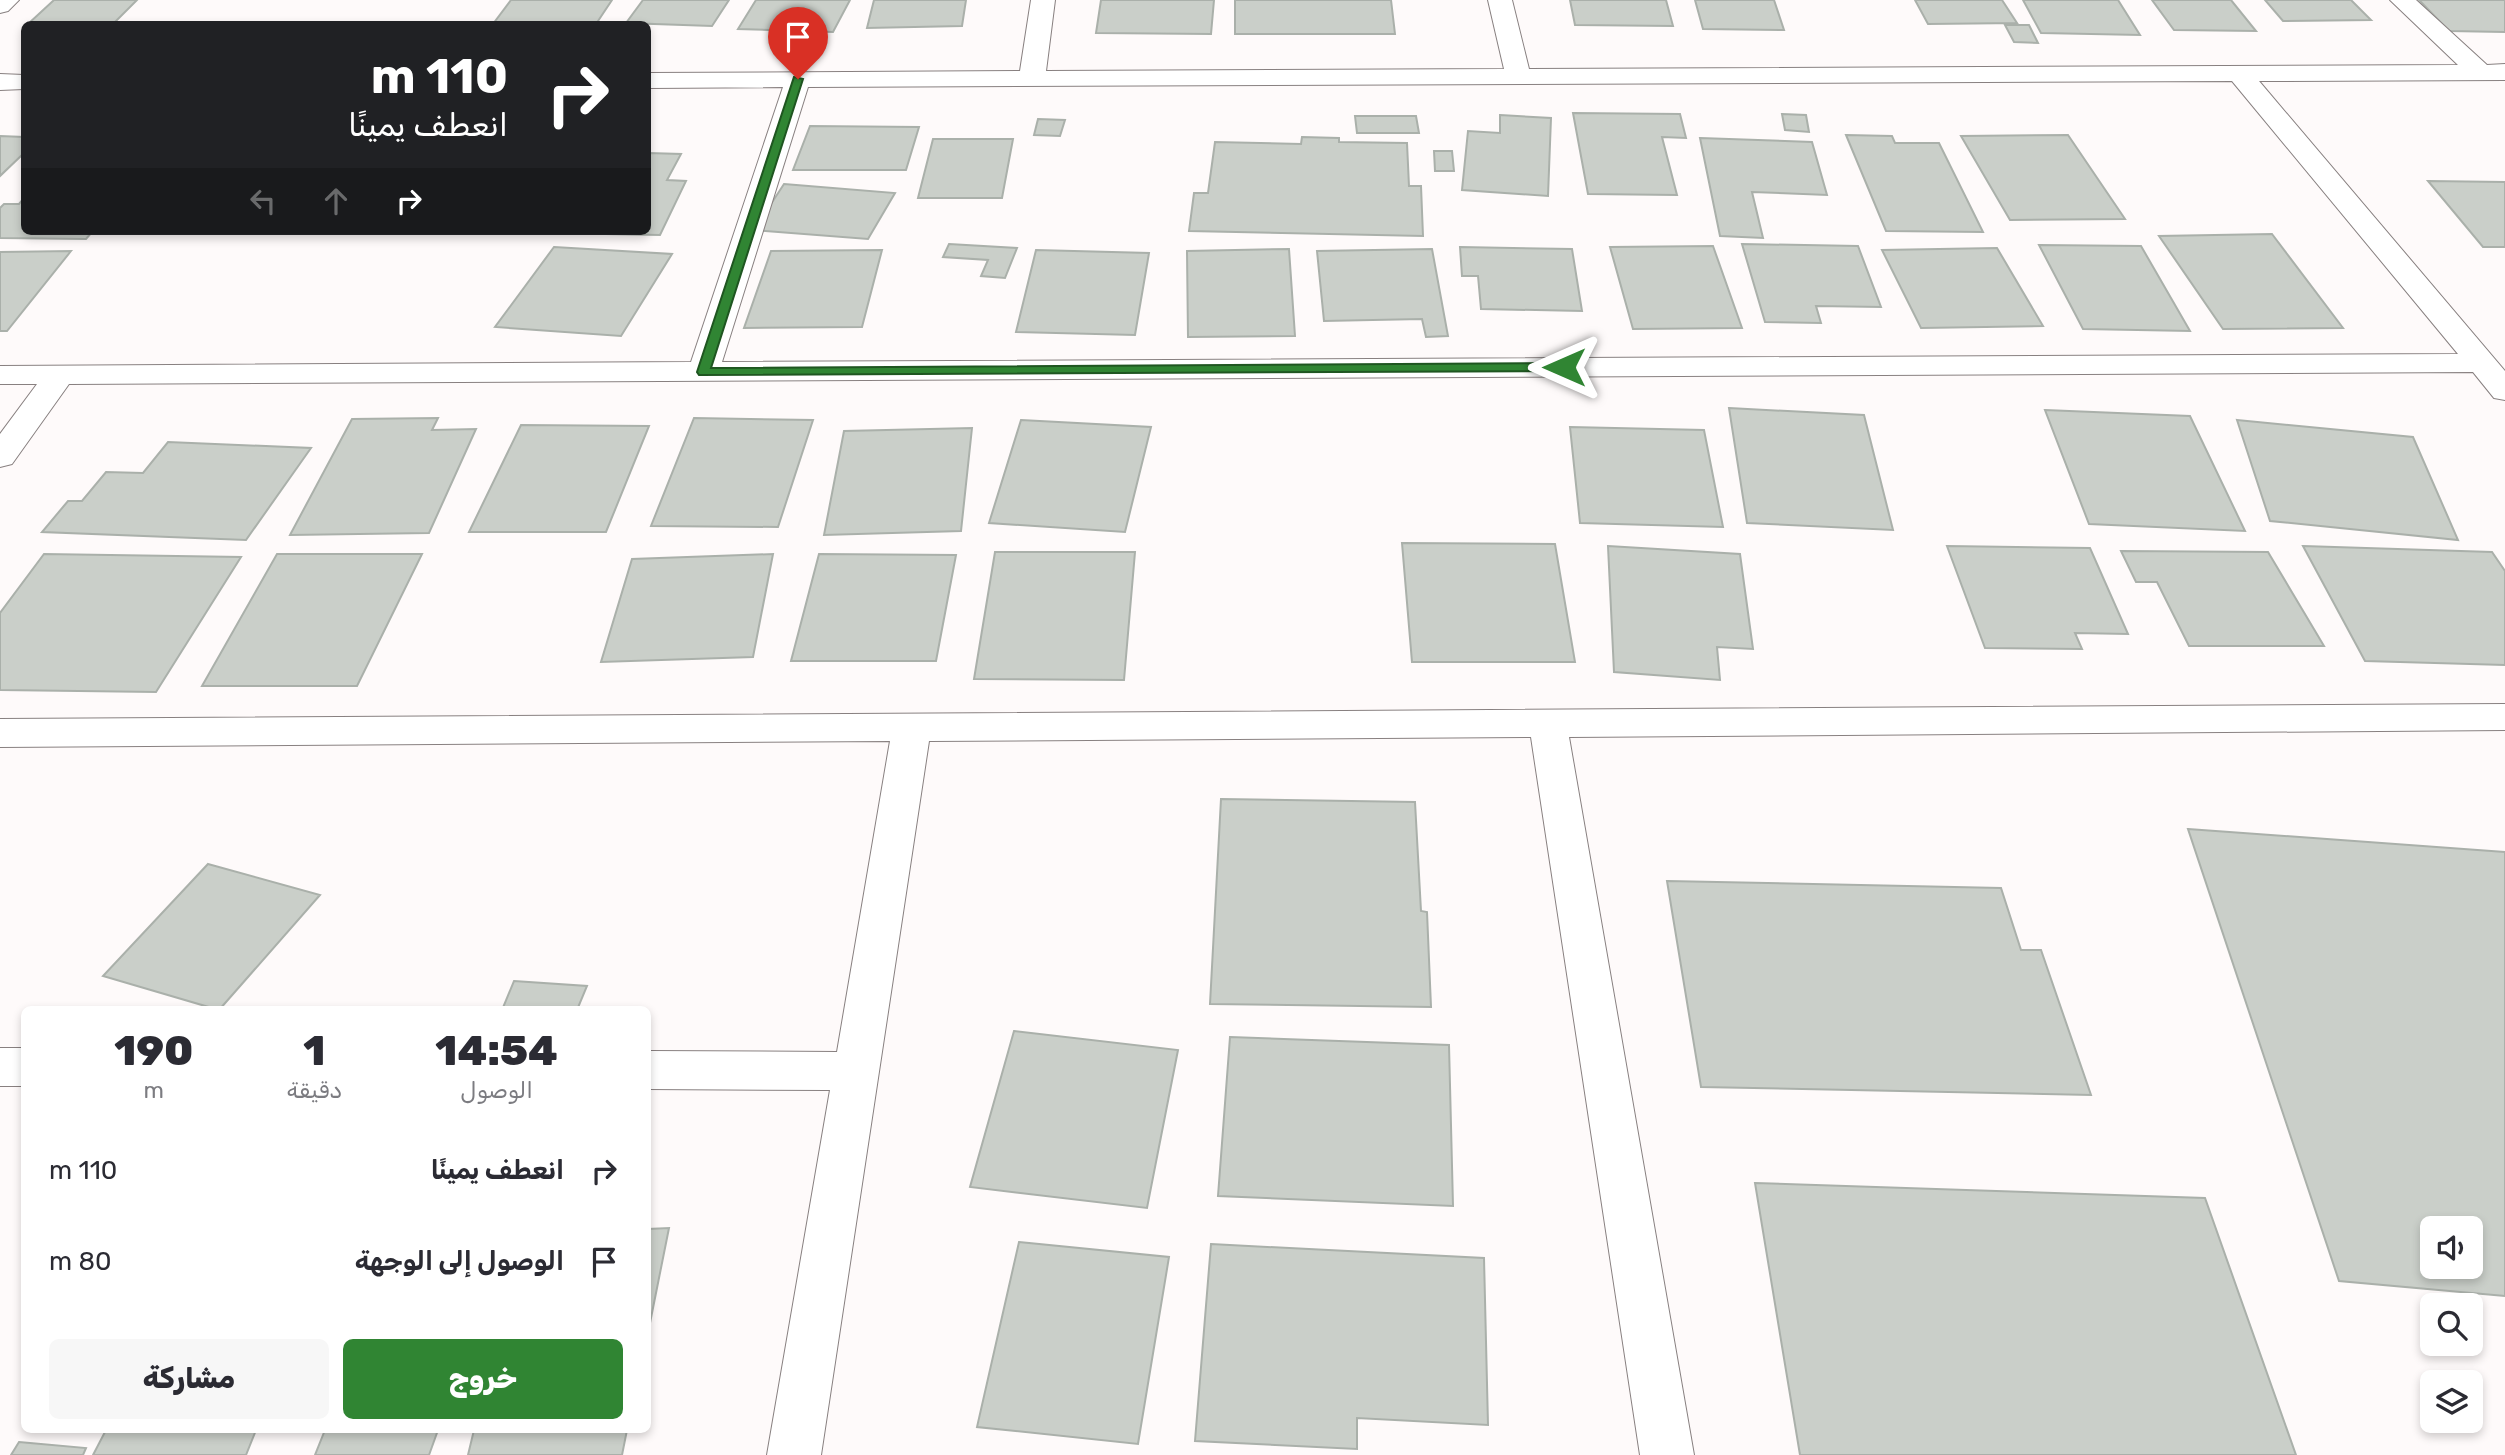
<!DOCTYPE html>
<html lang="ar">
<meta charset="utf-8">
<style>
:root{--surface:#fff;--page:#f7f7f7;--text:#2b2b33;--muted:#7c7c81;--accent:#308533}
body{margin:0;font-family:Rubik,"Noto Naskh Arabic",sans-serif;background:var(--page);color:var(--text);direction:rtl;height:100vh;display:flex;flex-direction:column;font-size:26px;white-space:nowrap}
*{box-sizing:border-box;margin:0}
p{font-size:23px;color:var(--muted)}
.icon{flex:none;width:38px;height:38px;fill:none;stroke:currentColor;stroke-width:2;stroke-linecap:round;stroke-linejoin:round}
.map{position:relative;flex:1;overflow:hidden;direction:ltr}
.details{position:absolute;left:21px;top:1006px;width:630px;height:427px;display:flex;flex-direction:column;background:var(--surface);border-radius:10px;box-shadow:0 4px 10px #0003;direction:rtl}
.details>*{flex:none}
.guide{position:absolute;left:21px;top:21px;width:630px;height:214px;border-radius:10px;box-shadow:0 4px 10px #0003;direction:rtl;background:#202124;color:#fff;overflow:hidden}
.tools{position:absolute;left:2420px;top:1216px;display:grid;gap:14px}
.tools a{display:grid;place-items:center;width:63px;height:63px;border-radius:10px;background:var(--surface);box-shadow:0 4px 10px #0003;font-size:35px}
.pin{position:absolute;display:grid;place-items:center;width:60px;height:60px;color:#fff;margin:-72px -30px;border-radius:50% 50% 50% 0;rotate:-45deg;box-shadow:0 0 7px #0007}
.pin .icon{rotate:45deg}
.me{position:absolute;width:77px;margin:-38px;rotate:270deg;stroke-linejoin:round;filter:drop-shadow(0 0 5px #0008)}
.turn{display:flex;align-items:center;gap:24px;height:147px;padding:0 28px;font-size:32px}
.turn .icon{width:91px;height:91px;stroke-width:2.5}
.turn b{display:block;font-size:49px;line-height:60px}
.lanes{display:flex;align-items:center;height:66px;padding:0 28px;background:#0003;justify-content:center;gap:35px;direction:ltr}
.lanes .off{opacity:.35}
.eta{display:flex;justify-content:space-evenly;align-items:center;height:119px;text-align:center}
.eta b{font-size:42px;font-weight:800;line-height:49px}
.action{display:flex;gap:14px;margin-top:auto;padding:14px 28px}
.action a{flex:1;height:80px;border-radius:10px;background:var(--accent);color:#fff;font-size:28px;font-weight:800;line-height:80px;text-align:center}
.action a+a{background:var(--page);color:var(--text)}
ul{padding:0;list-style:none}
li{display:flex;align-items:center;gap:21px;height:91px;padding:0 28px}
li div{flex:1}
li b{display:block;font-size:26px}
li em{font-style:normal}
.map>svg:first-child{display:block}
</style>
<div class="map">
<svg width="2505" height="1455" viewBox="0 0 2505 1455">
<rect width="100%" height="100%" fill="#fefafa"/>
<path fill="#cacfc9" stroke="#aab0aa" stroke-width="2" fill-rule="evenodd" d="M54,0H137L113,24H28Z
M511,0H612L596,24H493Z
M643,0H729L712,26L626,23Z
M756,0H850L833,32L738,29Z
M874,0H966L962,26L867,28Z
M1101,0H1214L1211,34L1096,33Z
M1235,0H1391L1395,34H1235Z
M1570,0H1666L1673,26L1575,25Z
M1695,0H1774L1784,30L1703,29Z
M1915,0H2002L2017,23L1928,24Z
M2023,0H2118L2140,35L2041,33Z
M2152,0H2231L2256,31L2174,30Z
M2265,0H2351L2371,20L2283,21Z
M2419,0H2505V32L2449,31Z
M2005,25H2029L2038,43L2014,42Z
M1573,113L1680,114L1686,138L1662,137L1677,195L1588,194Z
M1782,114L1806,115L1809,132L1785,130Z
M1500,115L1551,118L1548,196L1462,190L1468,131L1500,133Z
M1355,116H1416L1419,133H1357Z
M1038,119L1065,120L1060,136L1034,135Z
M810,126L919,127L906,170H793Z
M1846,135L1892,136L1895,143H1939L1983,232L1886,231Z
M2068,135L2125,219L2010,220L1961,136Z
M0,136L24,137V153L0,176Z
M1302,137L1339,138V142L1407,143L1409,186H1421L1423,236L1189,231L1194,193H1208L1215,142L1301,144Z
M1700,138L1812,142L1827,195L1752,192L1763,238L1720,236Z
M933,139H1013L1002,198H918Z
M1434,151H1452L1454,171H1435Z
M648,153L681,154L667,180L686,181L660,235L549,233L648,231Z
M2428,181L2505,182V247H2483Z
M784,184L895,193L868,239L754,230Z
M24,198V231H93L86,239L0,238V208L4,204H19Z
M2272,234L2343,328L2223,329L2159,236Z
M949,244L1017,248L1005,278L981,276L988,260L943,257Z
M1742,244L1858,246L1881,307L1816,306L1821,323L1765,322Z
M2039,245L2141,246L2190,331L2083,329Z
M1713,246L1742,328L1633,329L1610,247Z
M554,247L672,254L621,336L495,327Z
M1460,247L1572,249L1582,311L1481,309L1478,276H1462Z
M1997,248L2043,326L1921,328L1882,250Z
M1289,249L1295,336L1188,337L1187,251Z
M1432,249L1448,336L1426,337L1422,319L1324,321L1317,251Z
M882,250L862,327L744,328L771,251Z
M1036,250L1149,253L1135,335L1016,332Z
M71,251L7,331H0V252Z
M1729,408L1864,415L1893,530L1747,523Z
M2045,410L2190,416L2245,531L2089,524Z
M438,418L432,430L476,429L429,533L290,535L352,419Z
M694,418L813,420L778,527L651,526Z
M1021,420L1151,427L1125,532L989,523Z
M2237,420L2413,437L2458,540L2270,521Z
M521,425L649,426L606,532H469Z
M1570,427L1704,430L1723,527L1580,523Z
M972,428L961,531L824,535L844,431Z
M168,442L311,448L246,540L42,532L68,501H82L106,472L143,473Z
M1402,543L1555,544L1575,662H1412Z
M1608,546L1740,554L1753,649L1717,647L1720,680L1614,672Z
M1947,546L2090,548L2128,634L2075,633L2082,649L1985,648Z
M2303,546L2492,552L2505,571V665L2365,661Z
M2121,551L2268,552L2324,646H2189L2157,582H2136Z
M995,552H1135L1124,680L974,679Z
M44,554L241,557L156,692L0,690V613Z
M277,554H422L357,686H202Z
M773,554L753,657L601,662L632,559Z
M819,554L956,555L936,661H791Z
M1221,799L1415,802L1421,911L1427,912L1431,1007L1210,1004Z
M2188,829L2505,852V1296L2339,1281ZM2432,1228H2471V1267H2432Z
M208,864L320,895L219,1010L103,976Z
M1667,881L2001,888L2021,950H2041L2091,1095L1701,1087Z
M514,981L587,986L577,1010H502Z
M1014,1031L1178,1050L1147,1208L970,1187Z
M1230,1037L1449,1045L1453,1206L1218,1196Z
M1755,1183L2205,1198L2296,1455H1800Z
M669,1228L648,1333V1229Z
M1019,1242L1169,1257L1138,1444L977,1427Z
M1211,1244L1484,1258L1488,1425L1357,1418V1449L1195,1441Z
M106,1430H256L246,1455H93Z
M325,1430H438L429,1455H315Z
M474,1430H627L622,1455H468Z
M19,1442L86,1448L83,1455H11Z"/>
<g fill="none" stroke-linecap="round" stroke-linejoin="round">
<defs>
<path id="minor" d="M0,0H19L8,11L0,13Z
M1031,0H1055L1046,71L1504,69L1488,0H1512L1529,69L2458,65L2390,0H2416L2487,65L2505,64V80L2259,81L2505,371V400L2494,398L2473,372L69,384L12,464L0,467V434L37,384H0V366L691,362L783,87L648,88V73L1020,71ZM2232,81L2458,354L722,362L808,87Z
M0,74L24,75V89L0,90Z
M2505,704V730L1569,737L1694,1455H1640L1531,737L929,741L821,1455H767L830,1090L648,1089V1051L837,1052L890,741L0,747V719Z
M0,1048H24V1086H0Z"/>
</defs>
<use href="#minor" stroke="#888080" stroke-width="2"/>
<use href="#minor" fill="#fff" fill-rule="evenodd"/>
</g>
<path fill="#308533" stroke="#1f5621" stroke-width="2" d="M794,77L803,79L711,368L1564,363L1571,367L1564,371L699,375L697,372Z"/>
</svg>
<div class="tools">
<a><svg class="icon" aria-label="sound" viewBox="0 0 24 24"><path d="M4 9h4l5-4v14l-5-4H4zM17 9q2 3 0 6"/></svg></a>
<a><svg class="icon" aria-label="search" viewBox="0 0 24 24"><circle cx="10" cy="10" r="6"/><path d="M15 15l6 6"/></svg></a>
<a><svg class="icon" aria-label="layers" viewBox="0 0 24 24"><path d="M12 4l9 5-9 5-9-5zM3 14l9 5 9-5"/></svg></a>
</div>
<div class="pin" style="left:798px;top:79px;background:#d93025"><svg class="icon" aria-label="arrive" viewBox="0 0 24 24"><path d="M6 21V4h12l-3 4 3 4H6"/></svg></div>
<svg class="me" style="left:1564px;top:367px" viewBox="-20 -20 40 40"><path d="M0-17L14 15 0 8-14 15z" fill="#308533" stroke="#fff" stroke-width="4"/></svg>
<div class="guide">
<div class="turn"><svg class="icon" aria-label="right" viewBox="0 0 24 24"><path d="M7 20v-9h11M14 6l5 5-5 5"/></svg><div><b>110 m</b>انعطف يمينًا</div></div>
<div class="lanes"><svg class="icon off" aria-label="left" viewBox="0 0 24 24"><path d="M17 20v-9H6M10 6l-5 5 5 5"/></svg><svg class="icon off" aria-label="ahead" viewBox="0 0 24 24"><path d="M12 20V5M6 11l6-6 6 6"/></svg><svg class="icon" aria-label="right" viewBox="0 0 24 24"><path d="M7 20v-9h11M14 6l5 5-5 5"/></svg></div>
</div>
<section class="details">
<div class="eta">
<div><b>14:54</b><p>الوصول</p></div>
<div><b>1</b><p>دقيقة</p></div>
<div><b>190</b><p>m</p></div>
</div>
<ul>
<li><svg class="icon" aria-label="right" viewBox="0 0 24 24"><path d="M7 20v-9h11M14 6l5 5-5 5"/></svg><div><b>انعطف يمينًا</b></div><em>110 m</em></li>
<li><svg class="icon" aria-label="arrive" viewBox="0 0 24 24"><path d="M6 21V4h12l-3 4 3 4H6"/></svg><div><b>الوصول إلى الوجهة</b></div><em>80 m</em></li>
</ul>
<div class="action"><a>خروج</a><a>مشاركة</a></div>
</section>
</div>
